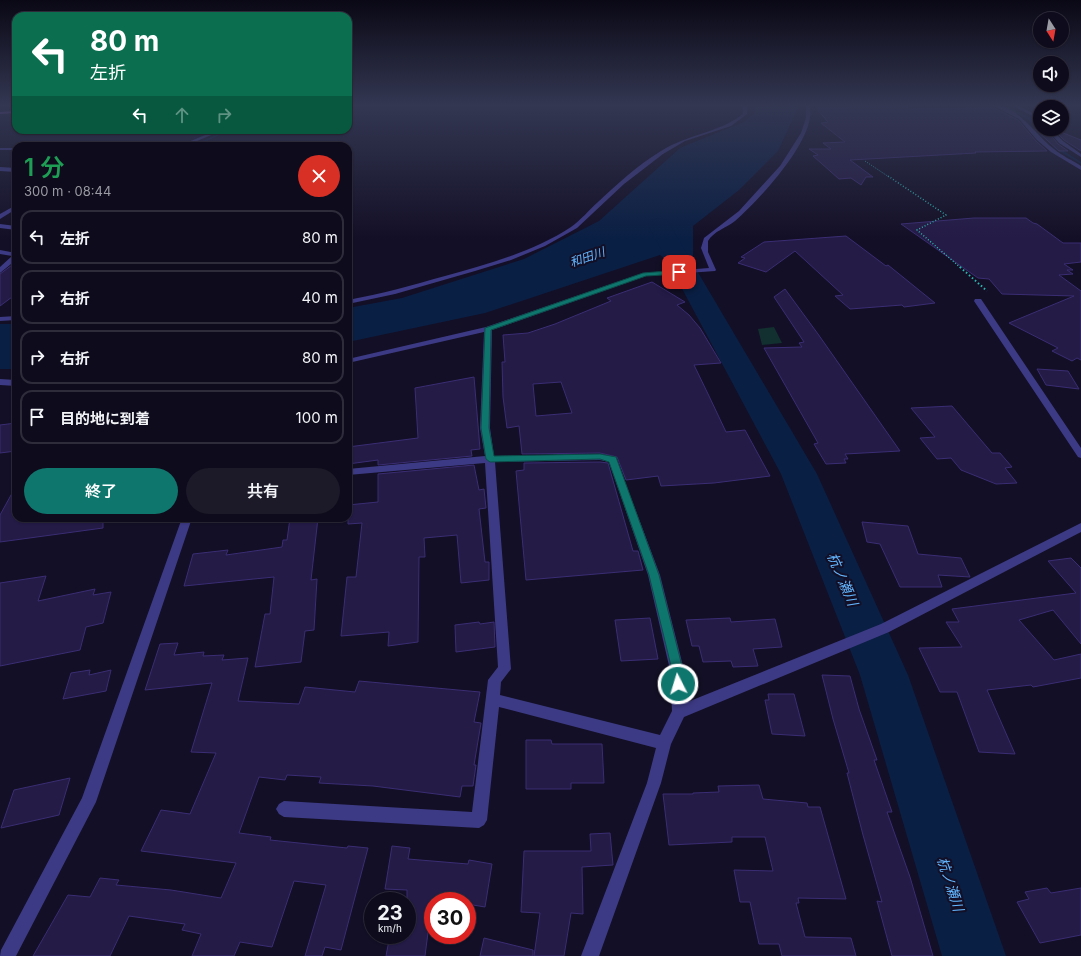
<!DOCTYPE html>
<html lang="ja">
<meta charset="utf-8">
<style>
:root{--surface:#0e0b1c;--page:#1c1929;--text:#f1f3f6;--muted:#9b9ba3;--line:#2e2b3b;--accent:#0f766e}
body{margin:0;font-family:Inter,"Noto Sans JP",sans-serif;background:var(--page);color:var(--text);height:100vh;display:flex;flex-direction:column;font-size:15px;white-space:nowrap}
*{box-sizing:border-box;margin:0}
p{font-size:13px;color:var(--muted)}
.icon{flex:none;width:22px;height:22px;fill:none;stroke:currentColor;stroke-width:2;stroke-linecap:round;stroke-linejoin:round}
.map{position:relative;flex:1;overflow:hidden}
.sheet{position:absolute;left:12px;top:142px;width:340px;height:380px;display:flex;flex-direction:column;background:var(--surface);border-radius:12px;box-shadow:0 1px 3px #0004,0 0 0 1px var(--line)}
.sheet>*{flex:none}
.hud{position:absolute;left:12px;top:12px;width:340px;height:122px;border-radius:12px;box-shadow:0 1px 3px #0004,0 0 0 1px var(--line);background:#0b6e4f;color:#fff;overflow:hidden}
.needle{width:26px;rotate:169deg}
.controls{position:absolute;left:1033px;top:12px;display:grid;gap:8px}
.controls a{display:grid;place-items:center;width:36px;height:36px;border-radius:50%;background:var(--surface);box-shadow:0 1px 3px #0004,0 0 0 1px var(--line);font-size:20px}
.speed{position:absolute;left:364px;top:892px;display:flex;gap:8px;font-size:20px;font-weight:700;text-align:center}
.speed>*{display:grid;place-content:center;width:52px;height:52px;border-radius:50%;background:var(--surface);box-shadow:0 1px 3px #0004,0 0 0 1px var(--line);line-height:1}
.speed small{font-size:10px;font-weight:400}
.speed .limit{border:6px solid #d22;background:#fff;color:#111}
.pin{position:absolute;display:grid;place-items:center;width:34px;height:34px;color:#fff;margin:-17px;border-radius:8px;box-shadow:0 2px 6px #0006}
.me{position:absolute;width:44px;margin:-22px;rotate:355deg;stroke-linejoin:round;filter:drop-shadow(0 0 3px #0008)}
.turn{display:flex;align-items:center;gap:14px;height:84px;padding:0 12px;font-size:18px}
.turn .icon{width:52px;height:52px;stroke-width:2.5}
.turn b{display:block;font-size:28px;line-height:34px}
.lanes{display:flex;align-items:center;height:38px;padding:0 12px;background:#0003;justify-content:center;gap:20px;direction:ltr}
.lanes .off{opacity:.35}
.round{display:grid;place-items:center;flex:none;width:42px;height:42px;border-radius:21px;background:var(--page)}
.overview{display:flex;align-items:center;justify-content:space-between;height:68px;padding:0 12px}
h1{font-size:24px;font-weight:600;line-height:30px;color:#1e9e55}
.cta{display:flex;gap:8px;margin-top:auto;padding:8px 12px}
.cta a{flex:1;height:46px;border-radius:24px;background:var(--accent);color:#fff;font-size:16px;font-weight:600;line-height:46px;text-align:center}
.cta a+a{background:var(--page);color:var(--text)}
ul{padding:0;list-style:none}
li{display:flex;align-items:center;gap:12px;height:54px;margin:0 8px 6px;padding:0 4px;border:2px solid var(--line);border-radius:12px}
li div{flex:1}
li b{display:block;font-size:15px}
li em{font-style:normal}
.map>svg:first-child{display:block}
</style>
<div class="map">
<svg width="1081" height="956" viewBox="0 0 1081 956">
<rect width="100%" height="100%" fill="#130f26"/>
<path fill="#12302f" d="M774,327L782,343L762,345L758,329Z"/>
<path fill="#0a1f44" d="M755,105H799L778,151L739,190L693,226V264L673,266L660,255L485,313L348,342V308L402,298L524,259L599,221L680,148L744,122L755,113Z
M0,324H16V369H0Z"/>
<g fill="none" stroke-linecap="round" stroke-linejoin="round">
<path fill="#0a1f44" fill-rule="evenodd" d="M1001,105H1004L1031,118L1045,134L1043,135L1029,120Z
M227,130H230L195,146H192Z
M1054,146H1056L1081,162V164L1054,148Z"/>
<path fill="#0a1f44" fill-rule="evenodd" d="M659,218L667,220L670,225L817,474L908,675L1006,956H942L860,675L781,474L648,225L651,220Z"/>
</g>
<path fill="#241b47" stroke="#3b2d73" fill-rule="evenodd" d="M871,105H904L909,109L994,108L1018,120L1036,141L1047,151L975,152L976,153L850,160L873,177H866L861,185L851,178L839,179L813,156L818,155L809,149H831L823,143L845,142L821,123L828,122L816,108H849L847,106Z
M1035,129H1046L1058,144L1068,151H1059Z
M1053,129L1081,140V151L1064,140Z
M974,218H1026L1033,223L1037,224L1063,243H1081V262L1064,264L1073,270H1067L1073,274L1059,275L1081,291V360L1077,358L1072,361L1052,351L1058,348L1009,323L1074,296L1002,294L989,279L978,278L901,224Z
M846,236L886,266L888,265L935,303L904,307L902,305L850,309L835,296L843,295L795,251L766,272L738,263L745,258L741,257L764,242Z
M16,262V294L0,306V274Z
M652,282L685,302L677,305L689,315L700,328L721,363L694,365L709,396L726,432L745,430L770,476L714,483L661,486L658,476L626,480L617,457L600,453L522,454L519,426L507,428L503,397L502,362H505L503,335L528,333L555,324L611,301L607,298ZM561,382L572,413L536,416L533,384Z
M785,289L818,334L900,451L845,454L848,459H844L846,463L826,464L814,444L818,443L764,348L802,347L799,343L804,342L774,297Z
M1037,369L1068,371L1079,389L1046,385Z
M474,377L480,449L471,450L472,456L378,465V460L348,464V447L418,438L415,388Z
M952,406L992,453H1000L1012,467L1005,468L1017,483L996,484L961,470L951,458L937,459L920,438L935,437L911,408Z
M16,423V451L0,453V425Z
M600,462L608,463L633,551H638L643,570L526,580L516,471L524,470V463Z
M474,465L479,490L484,489L486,508L479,509L485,562H489V580L461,583L457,535L424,538L425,557H419L418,642L388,646L389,632L341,636L347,577H356L362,523L348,524V505L378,502V474Z
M16,486V518H103V528L0,542V515Z
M290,518H318L311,580L317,579L314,630L305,631L301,662L255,667L265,614H270L274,577L184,586L193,554L228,550L226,555L282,547L283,540H287Z
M862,522L908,526L918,554L961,558L970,577L938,575L942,587H900L880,544L867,542Z
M1071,558L1081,568V644L1053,610L1019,620L1054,660L1081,654V678L1033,687L1031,685L987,690L1015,754L979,752L957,692H940L919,648L962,647L946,622H959L952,609L1076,593L1048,561Z
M46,576L38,601L95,589L93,595L111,592L103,623L86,627L80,650L0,666V583Z
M650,618L658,659L621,661L615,620Z
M730,618L731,622L775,619L782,647L753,649L758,666L733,667L731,661L703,662L699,646H692L686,620Z
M479,622L480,624L494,622L495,647L456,652L455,625Z
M178,643L174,655L204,652L203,656L224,655L222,660L248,658L238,701L299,704L305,687L355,692L359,681L480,692L474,722L481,723L474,765H476L473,786H462L460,797L373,786L319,783L321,777L287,775L285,780L259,777L239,833L271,837L270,840L347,848L348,846L368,848L341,950L325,947L322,956H305L326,885L294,881L272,947L240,942L234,956H192L201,934L182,930L185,924L129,916L110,956H33L68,895L90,897L100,878L119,880L116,885L171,890L221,898L236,863L141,851L161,810L190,814L216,753L191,752L212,683L145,690L160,644Z
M90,670L89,675L111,670L106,691L63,699L71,673Z
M822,675L850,676L859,709L877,760H874L892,812H887L910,877L933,956H892L877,901L882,902L863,835L847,773H849L833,719Z
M768,694H794L805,736L772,734L765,700H769Z
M526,740H551L552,744H602L604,783H571V789H526Z
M70,778L59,815L1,828L14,790Z
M759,785L763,799L807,803L808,807H820L846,899L798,898L799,903H796L805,937L851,938L856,956H782L779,944H759L750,902H740L734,870L773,871L765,837H732V842L669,845L663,794H693V793L719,792L718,786Z
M610,833L613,865L582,867L583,914L571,913L564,956H534L540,913L521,912L524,851H591L590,834Z
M392,846L410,848L408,859L468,864L469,860L492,864L485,907L467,904V901H432L425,956H386L390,935H407V890L385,889Z
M1047,888L1051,893L1081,888V935L1040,943L1017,902L1029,899L1025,892Z
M484,938L533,950V956H480Z"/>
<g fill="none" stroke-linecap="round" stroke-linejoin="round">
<path stroke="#2fb8b0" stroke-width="1" stroke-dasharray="1 1.5" stroke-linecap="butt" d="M865,161L889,177"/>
<path stroke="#2fb8b0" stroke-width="1.5" stroke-dasharray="1 2" stroke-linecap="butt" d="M888,176L946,215L917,230L961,268"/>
<path stroke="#2fb8b0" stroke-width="2" stroke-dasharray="1.5 2.5" stroke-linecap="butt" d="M960,267L987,291"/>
<path fill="#3d3a85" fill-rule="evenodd" d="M743,105H747V114L731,126L685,141L663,154L624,184L577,228L545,246L511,260L475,271L395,294L348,304V300C381,294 413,285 445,276C488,264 533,252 571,227C581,220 589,210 598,202C617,184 638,165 661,151C688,134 719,133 743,114Z
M806,105H810C810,109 811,114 810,117C806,149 759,200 735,221C726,228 714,231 708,241V252L716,270L715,271L646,276L492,330L490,428L494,456L600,454L616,458L660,575L684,670L685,703L881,624L1081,523V532L889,632L684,717L671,744L661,783L599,956H581L647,783L656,748L499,707L487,820L484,825L479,828L284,817L279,814L276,809L279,804L284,801L472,812L488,680L498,667L485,463L348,475V469L485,456L480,428L484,332L348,363V359L486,327L643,273L709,268L701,248L704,238L739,211L780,166L801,133L806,118ZM600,460L609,462L648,575L670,670L672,711L660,735L500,695L501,682L511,669L495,462Z
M992,105C1019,105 1035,135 1054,149C1062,156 1072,160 1081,166V170L1051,152L1037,140L1019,119Z
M1012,105H1017L1040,117V120Z
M1047,129H1051L1063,141L1081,154V157L1059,143Z
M217,130H223L185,146H179Z
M0,148H16V150H0Z
M0,167L16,168V172L0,171Z
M16,205V209L0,219V214Z
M0,224L16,226V230L0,228Z
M0,250L16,253V260L0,273V267L12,256L0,254Z
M975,299H981L1081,448V458L1078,457L974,301Z
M16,316V320L0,321V317Z
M0,379L16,380V386L0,385Z
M182,518H192L96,802L16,956H0L1,950L82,798Z"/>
<path fill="#c25bff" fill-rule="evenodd" d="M16,111V113L0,114V112Z"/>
</g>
<linearGradient id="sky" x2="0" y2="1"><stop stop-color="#0a0815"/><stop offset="0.44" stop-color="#333752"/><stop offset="1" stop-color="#333752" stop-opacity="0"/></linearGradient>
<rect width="1081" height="239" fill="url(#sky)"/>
<path fill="#0f766e" stroke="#0a4d48" d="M679,270L682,272L681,274L646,276L491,330L489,428L494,456L600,454L616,457L659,575L683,670L684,684L682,688L678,689L674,688L672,670L649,575L609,462L600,459L490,462L486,459L481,428L485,328L643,273Z"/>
<g text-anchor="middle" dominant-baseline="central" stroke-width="4" stroke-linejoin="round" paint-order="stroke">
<g font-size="12" font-style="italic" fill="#62b6ff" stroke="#130f26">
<text transform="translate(587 257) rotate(-19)">和田川</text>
</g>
<g font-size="14" font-style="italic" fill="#62b6ff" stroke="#130f26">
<text transform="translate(843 579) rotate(67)">杭ノ瀬川</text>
<text transform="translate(951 884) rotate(72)">杭ノ瀬川</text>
</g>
</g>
</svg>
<div class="controls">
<a><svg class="needle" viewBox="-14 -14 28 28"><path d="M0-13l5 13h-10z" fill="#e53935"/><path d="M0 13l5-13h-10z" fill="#9b9ba3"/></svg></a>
<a><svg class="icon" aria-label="sound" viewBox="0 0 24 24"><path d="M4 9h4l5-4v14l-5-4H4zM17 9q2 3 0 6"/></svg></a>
<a><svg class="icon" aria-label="layers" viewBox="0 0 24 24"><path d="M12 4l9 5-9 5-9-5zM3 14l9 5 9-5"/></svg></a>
</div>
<div class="speed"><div>23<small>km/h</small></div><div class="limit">30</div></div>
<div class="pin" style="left:679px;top:272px;background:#d93025"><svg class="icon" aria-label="arrive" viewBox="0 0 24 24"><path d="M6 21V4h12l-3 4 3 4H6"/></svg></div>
<svg class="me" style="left:678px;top:684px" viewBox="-20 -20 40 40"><circle r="17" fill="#0f766e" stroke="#fff" stroke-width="3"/><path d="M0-11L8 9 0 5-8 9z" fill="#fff"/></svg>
<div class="hud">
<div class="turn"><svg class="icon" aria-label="left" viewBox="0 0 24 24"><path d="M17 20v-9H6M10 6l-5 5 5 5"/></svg><div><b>80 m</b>左折</div></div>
<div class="lanes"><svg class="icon" aria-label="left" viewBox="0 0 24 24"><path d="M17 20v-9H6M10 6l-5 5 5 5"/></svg><svg class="icon off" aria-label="ahead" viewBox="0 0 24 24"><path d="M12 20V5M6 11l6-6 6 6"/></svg><svg class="icon off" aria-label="right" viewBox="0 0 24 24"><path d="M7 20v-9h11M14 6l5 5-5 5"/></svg></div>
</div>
<section class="sheet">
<div class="overview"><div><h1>1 分</h1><p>300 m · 08:44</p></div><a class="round" style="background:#d93025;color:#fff"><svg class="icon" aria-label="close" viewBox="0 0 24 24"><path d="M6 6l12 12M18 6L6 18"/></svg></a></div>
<ul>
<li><svg class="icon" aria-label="left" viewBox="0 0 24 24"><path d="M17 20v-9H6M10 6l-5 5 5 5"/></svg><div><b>左折</b></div><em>80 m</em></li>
<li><svg class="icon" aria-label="right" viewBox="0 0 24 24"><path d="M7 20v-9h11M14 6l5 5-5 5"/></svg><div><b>右折</b></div><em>40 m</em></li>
<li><svg class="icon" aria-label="right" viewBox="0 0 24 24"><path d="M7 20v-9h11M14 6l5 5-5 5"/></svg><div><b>右折</b></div><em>80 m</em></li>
<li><svg class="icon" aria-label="arrive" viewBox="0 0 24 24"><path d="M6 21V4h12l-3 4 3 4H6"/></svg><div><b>目的地に到着</b></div><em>100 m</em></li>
</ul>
<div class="cta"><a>終了</a><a>共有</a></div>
</section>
</div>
